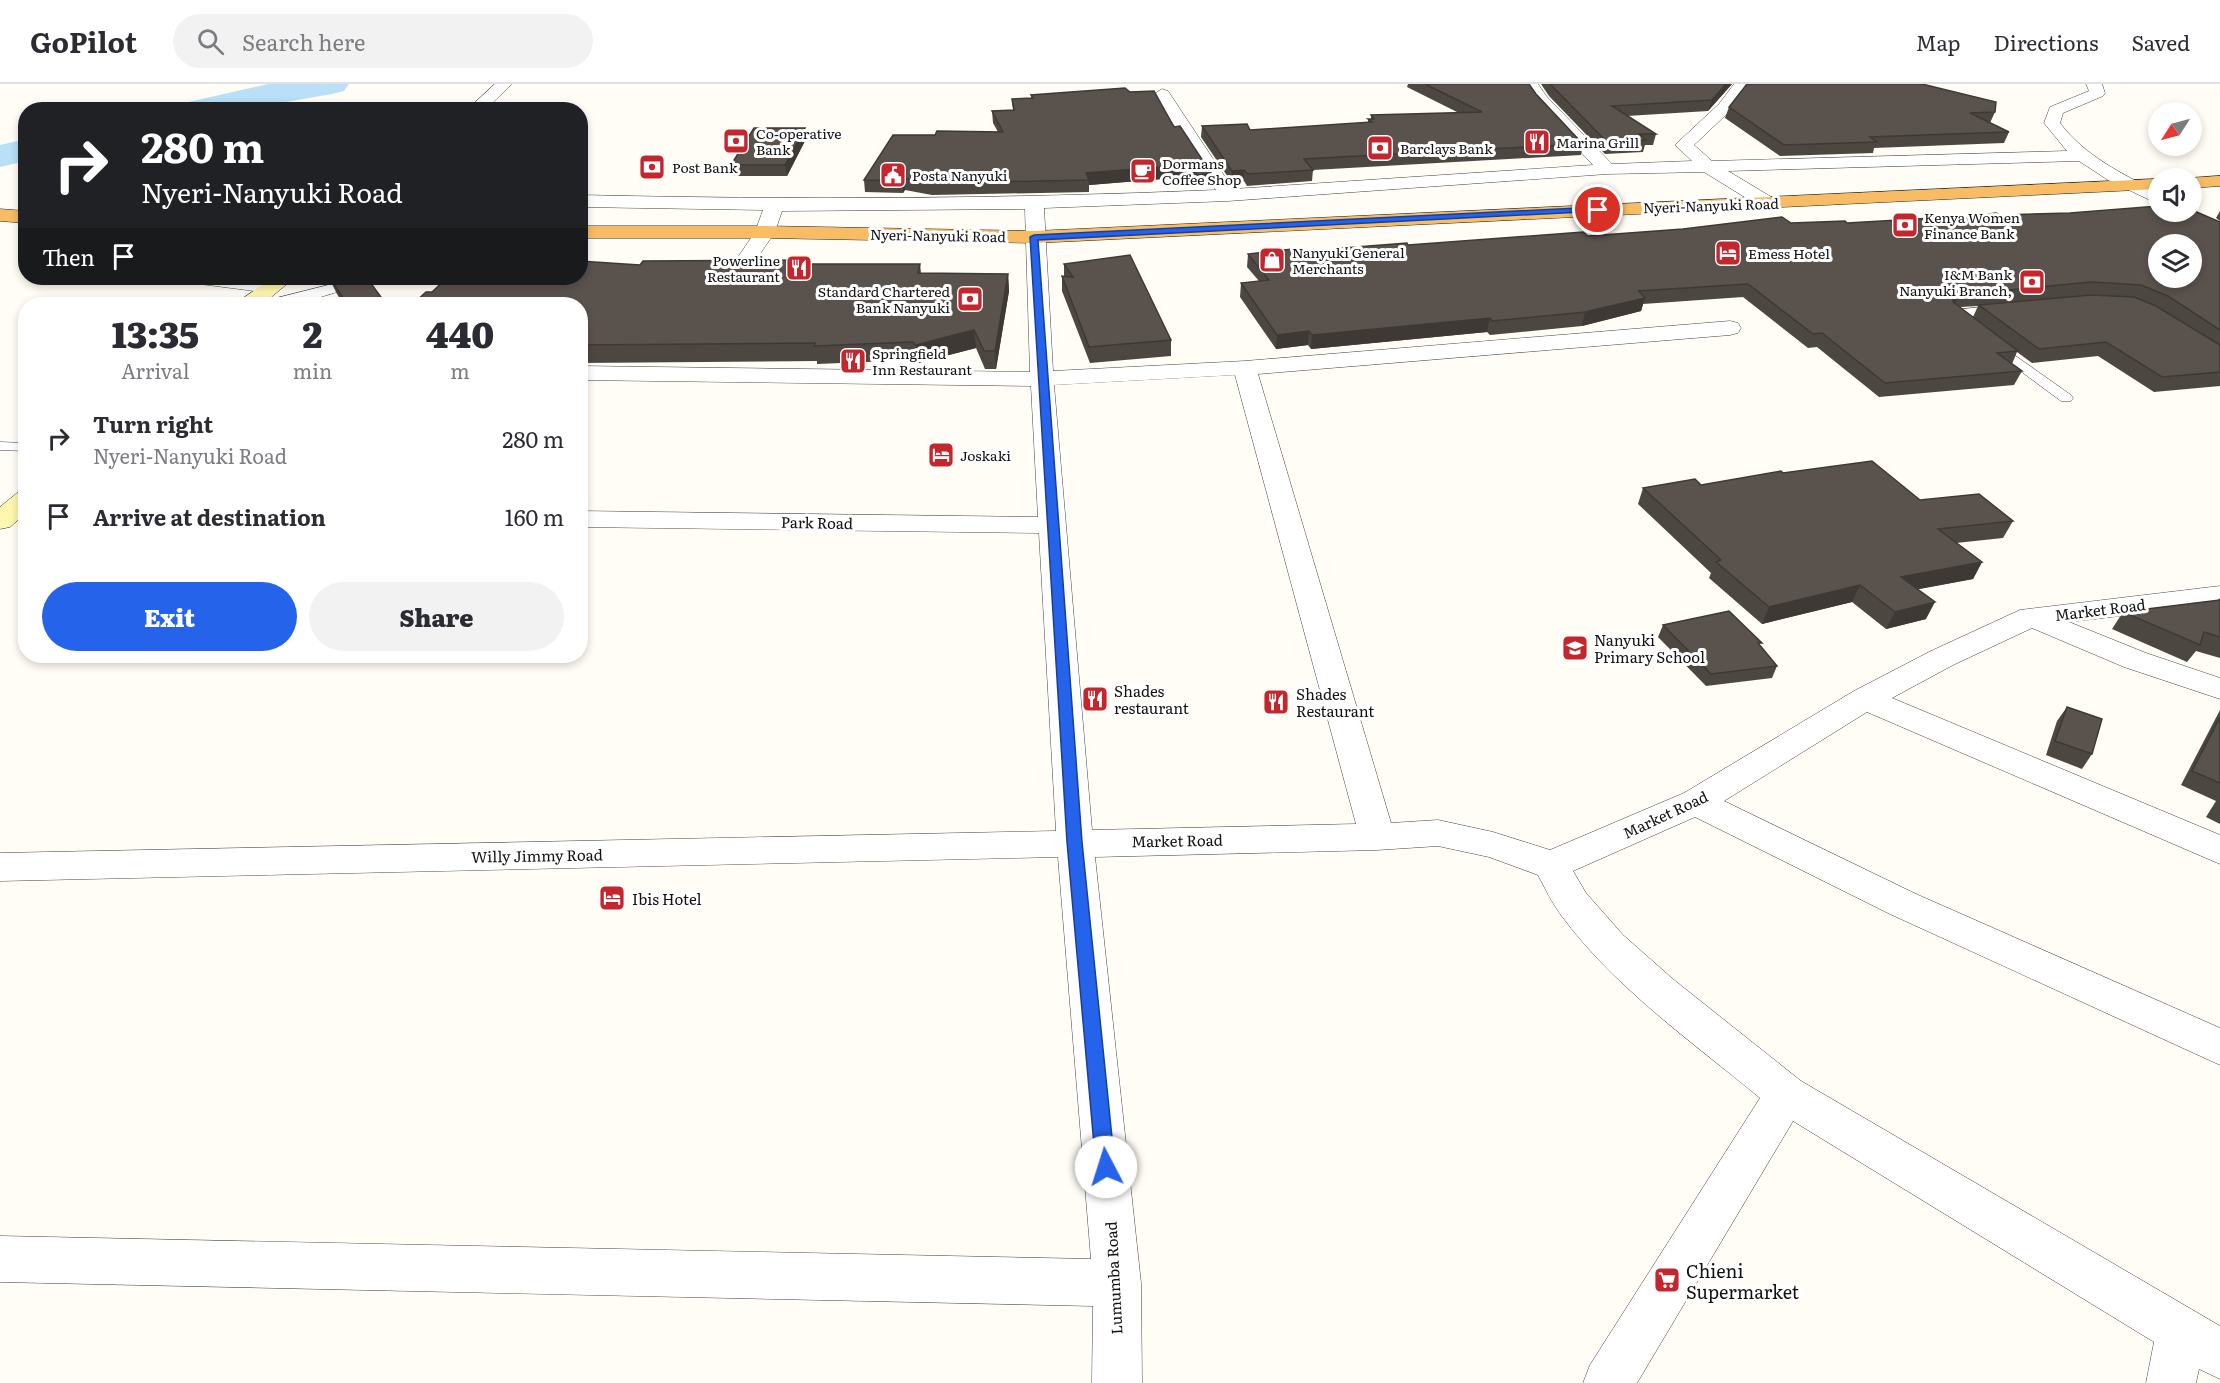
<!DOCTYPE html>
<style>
:root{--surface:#fff;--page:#f2f2f3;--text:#2b2b33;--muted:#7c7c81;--line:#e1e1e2;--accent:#2563eb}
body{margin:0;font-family:Literata,serif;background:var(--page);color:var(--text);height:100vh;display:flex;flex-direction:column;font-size:22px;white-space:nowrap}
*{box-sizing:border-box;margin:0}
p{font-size:20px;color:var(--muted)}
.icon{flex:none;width:33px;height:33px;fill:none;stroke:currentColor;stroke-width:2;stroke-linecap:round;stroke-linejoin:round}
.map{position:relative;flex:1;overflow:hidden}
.side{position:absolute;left:18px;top:213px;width:570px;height:366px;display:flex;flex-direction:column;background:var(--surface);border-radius:24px;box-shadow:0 3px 9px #0003}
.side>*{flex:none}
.banner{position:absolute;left:18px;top:18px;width:570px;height:183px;border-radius:24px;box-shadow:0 3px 9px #0003;background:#202124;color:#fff;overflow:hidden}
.needle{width:39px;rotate:234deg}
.tools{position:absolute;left:2148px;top:18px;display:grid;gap:12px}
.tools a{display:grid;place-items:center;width:54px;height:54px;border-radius:50%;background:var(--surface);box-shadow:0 3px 9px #0003;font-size:30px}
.pin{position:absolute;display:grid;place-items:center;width:51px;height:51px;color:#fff;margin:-26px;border:3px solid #fff;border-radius:50%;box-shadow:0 2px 6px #0007}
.me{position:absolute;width:66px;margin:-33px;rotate:355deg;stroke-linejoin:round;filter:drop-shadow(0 0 4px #0008)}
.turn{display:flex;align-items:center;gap:21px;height:126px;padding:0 24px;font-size:27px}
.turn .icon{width:78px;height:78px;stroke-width:2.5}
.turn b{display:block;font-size:42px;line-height:51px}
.then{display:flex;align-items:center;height:57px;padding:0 24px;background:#0003;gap:12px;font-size:22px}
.eta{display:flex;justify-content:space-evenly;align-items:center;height:102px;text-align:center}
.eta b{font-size:36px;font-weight:800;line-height:42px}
.action{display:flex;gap:12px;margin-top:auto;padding:12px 24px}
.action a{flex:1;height:69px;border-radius:36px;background:var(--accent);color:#fff;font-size:24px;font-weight:800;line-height:69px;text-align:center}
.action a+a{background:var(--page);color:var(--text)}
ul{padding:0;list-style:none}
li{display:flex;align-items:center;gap:18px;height:78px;padding:0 24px}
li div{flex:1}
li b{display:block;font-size:22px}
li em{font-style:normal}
header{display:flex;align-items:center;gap:36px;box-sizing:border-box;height:84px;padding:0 30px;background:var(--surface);border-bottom:2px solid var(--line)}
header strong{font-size:28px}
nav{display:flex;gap:33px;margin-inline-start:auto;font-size:21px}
.search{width:420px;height:54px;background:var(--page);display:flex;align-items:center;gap:15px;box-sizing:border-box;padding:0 21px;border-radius:33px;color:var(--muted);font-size:22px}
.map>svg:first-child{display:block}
</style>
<header>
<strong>GoPilot</strong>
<div class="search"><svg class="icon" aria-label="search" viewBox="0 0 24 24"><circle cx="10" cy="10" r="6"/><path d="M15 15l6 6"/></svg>Search here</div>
<nav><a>Map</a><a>Directions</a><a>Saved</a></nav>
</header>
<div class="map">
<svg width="2220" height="1299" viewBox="0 0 2220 1299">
<rect width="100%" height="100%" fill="#fffdf5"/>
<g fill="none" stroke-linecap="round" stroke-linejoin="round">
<path fill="#b9e0f7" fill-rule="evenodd" d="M268,0H349L344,7L332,10L240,26H179L184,19Z
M26,55V77L0,83V61Z"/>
<defs>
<path id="service" d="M179,194H210L270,201L276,205L270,209L185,198Z
M356,194H373L371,197C337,207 299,224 263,220L265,217Z
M2001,221L2007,225L2005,228L1966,233L1971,238L1965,242L1948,230L1954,226Z
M1993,256L2071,311L2073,314L2071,317H2061L1988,263L1986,260L1988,257Z
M0,358L26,359V367L0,366Z"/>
<path id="minor" d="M495,0H512L485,26H467Z
M1522,0H1538L1547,13L1612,80L1692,77L1675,61L1719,20L1734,0H1750L1731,26L1694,61L1712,77L2067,67L2044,39L2050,23L2089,7L2086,0H2102L2105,9L2103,12L2063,29L2060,39C2085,72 2122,90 2158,108V120L2108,96L2079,77L1728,87L1773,114L1775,118L1773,122H1759L1704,88L1607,90L1228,117L1044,124L1053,287L1245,277L1730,237L1738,239L1741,244L1738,249L1730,251L1258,290L1391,739L1438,736L1493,748L1550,766L1684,709L1854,607L1931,567L2020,526L2220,502V520L2069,538L2146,569L2220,594V615L2124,583L2032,544L1953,581L1892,614L2220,751V780L1867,628L1724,717L1916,810L2220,944V981L1890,830L1695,733L1573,787L1586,809L1623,851L1674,896L1801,997L2220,1242V1295L2199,1285L2196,1299H2146L2154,1258L1793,1037L1637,1299H1583L1590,1281L1760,1014C1691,957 1614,903 1561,831C1552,819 1545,804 1538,791L1489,773L1438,762L1377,766L1095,773L1141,1199L1142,1299H1092L1093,1222L0,1198V1152L1091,1175L1058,773L0,797V769L1056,747L1039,449L580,443V427L1038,433L1031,302L580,296V282L1030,288L1025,125L782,127L775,148L753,180H739L736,176L755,148L763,126L580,123V111C793,116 1004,115 1216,106L1154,10L1162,5L1168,7L1233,105L1593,81L1535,19ZM1235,291L1356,740L1092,746L1054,301Z"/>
<path id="secondary" d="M272,194H294L263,220H240L242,215Z
M26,407V429L10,443L0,445V423L17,409Z"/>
<path id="trunk" d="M2220,92V102L2192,104V94H2188Z
M2158,95V105L1034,159L765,154H580V142H765L1034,147Z
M0,125L26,127V139L0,137Z"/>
</defs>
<use href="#service" stroke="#444" stroke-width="1"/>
<use href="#minor" stroke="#444" stroke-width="1"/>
<use href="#secondary" stroke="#333" stroke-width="1"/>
<use href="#trunk" stroke="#222" stroke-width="1"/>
<use href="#service" fill="#fff" fill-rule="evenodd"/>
<use href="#minor" fill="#fff" fill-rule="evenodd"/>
<use href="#secondary" fill="#fff6b0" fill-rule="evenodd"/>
<use href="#trunk" fill="#f7bc64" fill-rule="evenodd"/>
</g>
<path fill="#4d4742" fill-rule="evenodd" d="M1408,0H1529L1536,10L1583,60L1581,71L1313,86L1312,97L1247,102L1244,97L1232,99L1201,53L1202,42L1250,46L1368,39V35H1371V31L1459,29L1407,3Z
M1541,0H1732L1708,27L1627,32L1656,50L1653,61H1645L1643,68L1605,70L1549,12Z
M1931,2L1995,28L1990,39L2009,48L2004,59L1874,64L1873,69L1780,72L1725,34L1729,23Z
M1130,8L1174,43L1211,89L1210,101L1197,103L1187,93L1089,101V108L932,111L905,106L903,109L865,108L864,96L935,51L998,48L993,39L992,27L1013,26L1012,15H1031V11Z
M806,55L787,92H733L731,81Z
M2220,127V137L2216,134Z
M2158,128L2220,138V302L2154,308L2098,272L2032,279L2017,268L2012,280L2022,287L2014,301L1879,313L1817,263L1808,264L1743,213L1643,220L1641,227L1582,242L1490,251L1487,248L1311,265L1308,261L1276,265L1240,213L1241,199L1259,197L1247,183L1248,170L1588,152L1791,139H1847L1953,135L2000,131ZM1978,222L1973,233L1960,223H1961Z
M803,176L804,180H920L921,189L1008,190L1009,207L996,285H985L976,264L918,279L915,276L817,280V277L580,279V220L432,208Z
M1064,180L1171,256V272L1090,279L1062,207V192H1064Z
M329,194L386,220H343L337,210Z
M1783,389L1920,416L2013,437L2003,454L1956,459L1982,478L1973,495L1918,505L1926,535L1886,545L1852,518L1762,540L1709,494L1711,489L1638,420L1643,404L1701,401Z
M2220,514V574L2196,567L2187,578L2112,545L2123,528L2218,516Z
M1663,541L1760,562L1777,582L1772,594L1706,602L1658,553Z
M2067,623L2092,670L2082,685L2046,671L2057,637Z
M2220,626V740L2206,733L2216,717L2181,701Z"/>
<path fill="#3f3936" d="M1726,0H1732L1708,27L1712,16Z
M805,44L806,55L787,92L785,81Z
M1187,81V93L1089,101V96L1086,89Z
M1244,86V97L1232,99V87Z
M1211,89L1210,101L1197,103L1198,91Z
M904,94L905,106L903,109L902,97Z
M1008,190L1009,207L996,285L995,267Z
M1959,211L1953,224V214Z
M1645,214L1641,227L1582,242L1585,228Z
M1490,234L1487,248L1311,265L1312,251Z
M974,246L976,264L918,279L916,261Z
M1309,247L1308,261L1276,265L1277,251Z
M1982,478L1973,495L1893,510L1901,493Z
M1860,501L1852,518L1762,540L1769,523Z
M1935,518L1926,535L1886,545L1895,528Z"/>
<path fill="#5a524d" stroke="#3f3936" stroke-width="1.5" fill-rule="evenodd" d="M1425,0H1529L1536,10L1583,60L1304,75L1313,86L1248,90L1244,86L1232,87L1202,42L1247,40L1250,46L1372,38L1368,35H1374L1371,31L1482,28Z
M1550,0H1726L1712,16L1612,22L1656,50H1639L1646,56L1608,59Z
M1747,0H1922L1996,18L1995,28L1970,29L2009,48L1870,53L1877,58L1784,61L1729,23Z
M1125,4L1130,8L1154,7L1174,43L1180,42L1211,89L1198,91L1187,81L1086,89L1089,96L931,99L904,94L902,97L864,96L893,51H935L937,47L1003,48L992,27L1014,26L1012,15L1033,14L1031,11Z
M754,44H805L785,81H731Z
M2158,122V128H2192V126L2220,138V246L2168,212L2141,201L2091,198L1959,211L1953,214V218L2018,267L1997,269L2022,287L1885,299L1822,249L1813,250L1748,200L1639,207L1645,214L1585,228L1492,237L1490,234L1312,251L1309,247L1277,251L1241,199L1269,196L1248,170L1302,164L1304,167L1407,159L1408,161L1583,148L1588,152L1683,145L1782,133L1791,139L1845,137L1847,139L1950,133L1953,135L1996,129L2000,131L2070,129ZM2158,160H2192V194H2158Z
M1130,171L1171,256L1089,263L1062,192L1073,193L1064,180Z
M803,176L802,180H920L918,189L1008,190L995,267H984L974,246L916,261L913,258L814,262L815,259L580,261V220H413L426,208H432L447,194H580V177L640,181L643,177Z
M330,194H367L386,220H347Z
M2091,211L2134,213L2156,222L2220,261V288L2162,293L2106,258L2039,265L1979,221Z
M1872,377L1920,416L1979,410L2013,437L1938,445L1982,478L1901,493L1935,518L1895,528L1860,501L1769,523L1716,478L1721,476L1643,404L1695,395L1701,401L1781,387L1783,389Z
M2220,516V553L2204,548L2200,561L2123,528Z
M1729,527L1762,559H1758L1777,582L1711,590L1663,541Z
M2067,623L2102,635L2092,670L2055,657Z
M2220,633V699L2192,687Z"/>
<path fill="#2563eb" stroke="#184099" stroke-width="1.5" d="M1598,123L1602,126L1601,127L1038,156L1082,758L1115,1083L1112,1089L1106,1091L1099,1089L1096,1083L1067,758L1030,153L1034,151Z"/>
<defs>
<symbol id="bank-square" viewBox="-11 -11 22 22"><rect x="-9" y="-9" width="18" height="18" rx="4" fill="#c4262e" stroke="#fff"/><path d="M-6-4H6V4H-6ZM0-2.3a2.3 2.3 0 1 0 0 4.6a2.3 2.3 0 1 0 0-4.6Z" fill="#fff"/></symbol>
<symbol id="restaurant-square" viewBox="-11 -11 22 22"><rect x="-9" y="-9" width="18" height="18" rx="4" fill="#c4262e" stroke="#fff"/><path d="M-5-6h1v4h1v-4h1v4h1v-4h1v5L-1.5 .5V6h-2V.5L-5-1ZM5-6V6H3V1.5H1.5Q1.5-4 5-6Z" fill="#fff"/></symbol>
<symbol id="cafe-square" viewBox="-11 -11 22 22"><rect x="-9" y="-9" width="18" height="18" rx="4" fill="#c4262e" stroke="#fff"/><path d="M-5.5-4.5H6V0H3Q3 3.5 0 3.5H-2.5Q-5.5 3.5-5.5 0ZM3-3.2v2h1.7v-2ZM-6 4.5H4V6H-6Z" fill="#fff"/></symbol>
<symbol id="civic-square" viewBox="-11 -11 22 22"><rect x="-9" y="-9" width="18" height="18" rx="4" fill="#c4262e" stroke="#fff"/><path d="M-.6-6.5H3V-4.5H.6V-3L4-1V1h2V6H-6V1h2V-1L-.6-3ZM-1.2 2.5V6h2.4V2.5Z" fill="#fff"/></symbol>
<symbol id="hotel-square" viewBox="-11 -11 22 22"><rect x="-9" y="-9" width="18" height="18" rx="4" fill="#c4262e" stroke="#fff"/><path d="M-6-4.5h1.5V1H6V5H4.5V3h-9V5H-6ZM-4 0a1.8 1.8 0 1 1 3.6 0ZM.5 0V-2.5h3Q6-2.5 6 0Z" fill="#fff"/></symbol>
<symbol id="shop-square" viewBox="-11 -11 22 22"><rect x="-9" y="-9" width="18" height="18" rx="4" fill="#c4262e" stroke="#fff"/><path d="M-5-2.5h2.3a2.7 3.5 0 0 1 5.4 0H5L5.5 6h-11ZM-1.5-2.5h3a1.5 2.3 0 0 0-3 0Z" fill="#fff"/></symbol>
<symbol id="school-square" viewBox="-11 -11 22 22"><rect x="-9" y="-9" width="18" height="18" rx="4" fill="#c4262e" stroke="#fff"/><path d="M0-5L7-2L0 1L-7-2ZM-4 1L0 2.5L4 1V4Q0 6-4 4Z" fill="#fff"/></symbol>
<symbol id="supermarket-square" viewBox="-11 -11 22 22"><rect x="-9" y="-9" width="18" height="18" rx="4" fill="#c4262e" stroke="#fff"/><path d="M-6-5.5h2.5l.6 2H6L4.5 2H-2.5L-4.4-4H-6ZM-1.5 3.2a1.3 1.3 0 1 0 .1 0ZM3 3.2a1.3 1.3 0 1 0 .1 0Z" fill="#fff"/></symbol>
</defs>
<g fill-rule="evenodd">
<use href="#bank-square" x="721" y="42" width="30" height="30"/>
<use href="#restaurant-square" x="1522" y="43" width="30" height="30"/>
<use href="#bank-square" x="1365" y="49" width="30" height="30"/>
<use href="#bank-square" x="637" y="68" width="30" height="30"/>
<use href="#cafe-square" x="1128" y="72" width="30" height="30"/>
<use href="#civic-square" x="878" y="76" width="30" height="30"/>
<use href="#bank-square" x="1890" y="126" width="30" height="30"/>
<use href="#hotel-square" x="1713" y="154" width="30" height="30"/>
<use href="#shop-square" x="1257" y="161" width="30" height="30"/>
<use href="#restaurant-square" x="784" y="169" width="30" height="30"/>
<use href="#bank-square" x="2017" y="183" width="30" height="30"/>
<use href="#bank-square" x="955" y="200" width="30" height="30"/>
<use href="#restaurant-square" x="838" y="262" width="30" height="30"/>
<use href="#hotel-square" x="926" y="356" width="30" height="30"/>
<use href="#school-square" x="1560" y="549" width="30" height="30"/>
<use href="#restaurant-square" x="1080" y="600" width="30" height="30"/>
<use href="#restaurant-square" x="1261" y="603" width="30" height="30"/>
<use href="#hotel-square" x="597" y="799" width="30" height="30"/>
<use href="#supermarket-square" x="1652" y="1181" width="30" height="30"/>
</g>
<g text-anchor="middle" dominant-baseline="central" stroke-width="6" stroke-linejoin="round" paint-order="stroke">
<g font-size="14" fill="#111" stroke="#fff" text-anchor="start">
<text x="756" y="49">Co-operative<tspan x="756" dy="16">Bank</tspan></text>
<text x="1556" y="58">Marina Grill</text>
<text x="1400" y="64">Barclays Bank</text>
<text x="1162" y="79">Dormans<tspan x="1162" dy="16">Coffee Shop</tspan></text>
<text x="672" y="83">Post Bank</text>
<text x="912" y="91">Posta Nanyuki</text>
<text x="1924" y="133">Kenya Women<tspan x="1924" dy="16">Finance Bank</tspan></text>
<text x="1292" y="168">Nanyuki General<tspan x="1292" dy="16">Merchants</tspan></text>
<text x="1748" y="169">Emess Hotel</text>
<text x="780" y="176" text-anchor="end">Powerline<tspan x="780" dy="16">Restaurant</tspan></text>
<text x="2012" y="190" text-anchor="end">I&amp;M Bank<tspan x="2012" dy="16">Nanyuki Branch,</tspan></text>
<text x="950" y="207" text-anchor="end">Standard Chartered<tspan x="950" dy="16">Bank Nanyuki</tspan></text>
<text x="872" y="269">Springfield<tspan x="872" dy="16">Inn Restaurant</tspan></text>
<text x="960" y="371">Joskaki</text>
</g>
<g font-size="14" fill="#111" stroke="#fff">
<text transform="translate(1711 121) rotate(-2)">Nyeri-Nanyuki Road</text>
<text transform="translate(938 151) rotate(1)">Nyeri-Nanyuki Road</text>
</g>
<g font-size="15" fill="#111" stroke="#fff">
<text transform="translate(817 438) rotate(1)">Park Road</text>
<text transform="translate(2100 525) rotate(-7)">Market Road</text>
<text transform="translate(1665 730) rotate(-25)">Market Road</text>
<text transform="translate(1177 756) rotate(-1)">Market Road</text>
<text transform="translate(537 771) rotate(-1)">Willy Jimmy Road</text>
<text transform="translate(1113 1194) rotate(-93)">Lumumba Road</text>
</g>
<g font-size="15" fill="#111" stroke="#fff" text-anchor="start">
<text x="1594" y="555">Nanyuki<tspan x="1594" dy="17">Primary School</tspan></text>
<text x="1114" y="606">Shades<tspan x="1114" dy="17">restaurant</tspan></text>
<text x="1296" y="609">Shades<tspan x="1296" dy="17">Restaurant</tspan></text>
<text x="632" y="814">Ibis Hotel</text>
</g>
<g font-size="18" fill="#111" stroke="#fff" text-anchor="start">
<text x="1686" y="1186">Chieni<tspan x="1686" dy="21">Supermarket</tspan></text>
</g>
</g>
</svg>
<div class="tools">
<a><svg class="needle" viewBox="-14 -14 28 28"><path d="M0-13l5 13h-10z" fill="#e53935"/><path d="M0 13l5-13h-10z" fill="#7c7c81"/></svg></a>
<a><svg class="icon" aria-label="sound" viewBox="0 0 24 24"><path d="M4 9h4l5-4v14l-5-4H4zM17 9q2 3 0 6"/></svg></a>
<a><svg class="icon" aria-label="layers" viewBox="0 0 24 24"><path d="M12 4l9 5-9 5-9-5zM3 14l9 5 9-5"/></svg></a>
</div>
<div class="pin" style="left:1598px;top:126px;background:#d93025"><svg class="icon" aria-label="arrive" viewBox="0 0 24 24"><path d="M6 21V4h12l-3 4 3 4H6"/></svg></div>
<svg class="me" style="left:1106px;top:1083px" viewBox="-20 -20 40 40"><circle r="19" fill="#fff"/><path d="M0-13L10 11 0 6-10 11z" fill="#2563eb"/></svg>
<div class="banner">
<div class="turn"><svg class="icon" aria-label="right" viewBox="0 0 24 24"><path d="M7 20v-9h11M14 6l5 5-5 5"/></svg><div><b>280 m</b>Nyeri-Nanyuki Road</div></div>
<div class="then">Then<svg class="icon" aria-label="arrive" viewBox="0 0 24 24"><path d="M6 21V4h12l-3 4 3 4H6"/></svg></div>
</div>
<section class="side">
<div class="eta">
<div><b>13:35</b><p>Arrival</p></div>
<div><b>2</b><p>min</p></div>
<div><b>440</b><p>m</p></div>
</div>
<ul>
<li><svg class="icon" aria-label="right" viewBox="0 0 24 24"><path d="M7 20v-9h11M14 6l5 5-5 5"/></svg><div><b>Turn right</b><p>Nyeri-Nanyuki Road</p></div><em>280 m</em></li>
<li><svg class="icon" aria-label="arrive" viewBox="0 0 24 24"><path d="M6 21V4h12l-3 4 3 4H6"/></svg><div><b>Arrive at destination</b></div><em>160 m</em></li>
</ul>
<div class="action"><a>Exit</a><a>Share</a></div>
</section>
</div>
